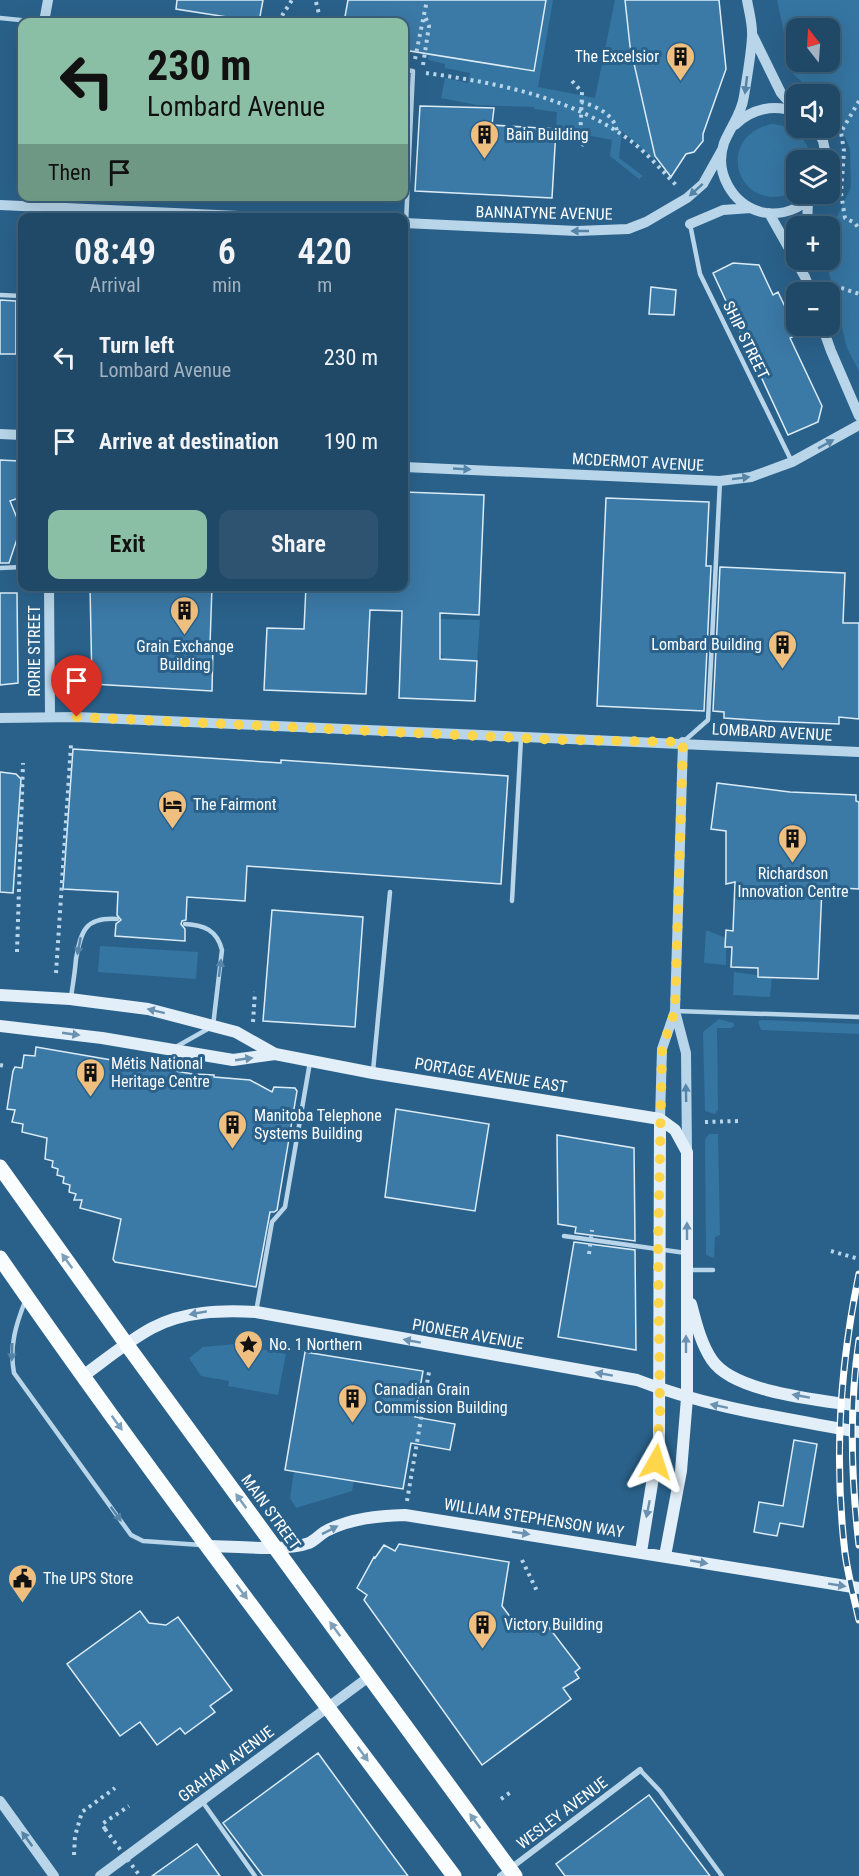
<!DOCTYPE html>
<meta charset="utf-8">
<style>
:root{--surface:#204968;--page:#2d5371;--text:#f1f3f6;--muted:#a2b2c0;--line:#3d617c;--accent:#8abfa5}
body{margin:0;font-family:"Roboto Condensed",sans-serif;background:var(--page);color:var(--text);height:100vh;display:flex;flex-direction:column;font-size:22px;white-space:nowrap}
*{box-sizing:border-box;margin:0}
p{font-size:20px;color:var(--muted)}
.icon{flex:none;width:33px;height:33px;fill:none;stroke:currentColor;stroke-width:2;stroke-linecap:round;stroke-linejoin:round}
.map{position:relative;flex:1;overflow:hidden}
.sheet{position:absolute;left:18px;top:213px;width:390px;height:378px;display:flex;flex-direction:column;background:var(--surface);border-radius:12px;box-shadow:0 6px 24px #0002,0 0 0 2px var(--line)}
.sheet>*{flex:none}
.guide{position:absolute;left:18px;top:18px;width:390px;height:183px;border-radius:12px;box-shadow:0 6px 24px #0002,0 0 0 2px var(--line);background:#8abfa5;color:#111;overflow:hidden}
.needle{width:39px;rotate:343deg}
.fabs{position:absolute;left:786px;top:18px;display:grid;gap:12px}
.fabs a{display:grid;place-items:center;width:54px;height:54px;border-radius:12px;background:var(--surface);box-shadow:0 6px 24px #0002,0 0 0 2px var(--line);font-size:30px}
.pin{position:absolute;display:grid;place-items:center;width:51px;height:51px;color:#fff;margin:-62px -26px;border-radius:50% 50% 50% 0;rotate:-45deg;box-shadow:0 0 6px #0007}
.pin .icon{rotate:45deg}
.me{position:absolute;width:66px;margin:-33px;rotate:6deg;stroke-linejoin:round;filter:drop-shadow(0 0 4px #0008)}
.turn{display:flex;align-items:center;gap:21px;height:126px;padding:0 30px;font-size:27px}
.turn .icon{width:78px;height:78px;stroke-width:2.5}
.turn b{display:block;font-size:42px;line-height:51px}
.then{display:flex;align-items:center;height:57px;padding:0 30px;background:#0003;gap:12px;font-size:22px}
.eta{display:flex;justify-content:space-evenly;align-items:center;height:102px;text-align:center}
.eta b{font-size:36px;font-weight:600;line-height:42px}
.button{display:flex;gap:12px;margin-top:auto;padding:12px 30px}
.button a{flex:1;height:69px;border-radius:12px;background:var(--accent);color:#111;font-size:24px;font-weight:600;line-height:69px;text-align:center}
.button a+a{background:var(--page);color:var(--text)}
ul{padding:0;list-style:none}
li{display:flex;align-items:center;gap:18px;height:84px;padding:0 30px}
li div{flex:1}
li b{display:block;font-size:22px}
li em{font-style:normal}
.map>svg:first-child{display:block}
</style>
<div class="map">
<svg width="859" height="1876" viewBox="0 0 859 1876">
<rect width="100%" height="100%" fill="#2a618a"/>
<path fill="#3575a1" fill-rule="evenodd" d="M546,0H553L538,87L595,98L615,0H626L630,46L655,155L654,159L622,131L619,158L643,176L639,179L610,156L612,140L556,129L557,112L534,109V107L477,105L441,98L445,78L468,83L470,73L445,68V64L428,60L429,54Z
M777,0H859V371L847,348L826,260H830V232L851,187L850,149L836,115L830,109V94H815L793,74ZM796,28H830V62H796Z
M772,124C795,126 807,138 812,160H796V191C739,219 711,137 772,124Z
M440,619L480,620L477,661L445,660L440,653Z
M706,930L726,938V965L704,963Z
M100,946L198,952L196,979L98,972Z
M734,972L772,977L770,997L733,995Z
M719,1019L734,1023V1026L731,1028H717L718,1110L715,1114L705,1111L703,1032Z
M763,1020L859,1024V1034L761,1030L758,1021Z
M709,1134H718L720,1235L715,1237L714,1258L706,1255L705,1140Z
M235,1344L286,1354L278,1395L228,1386L229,1381L201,1376L189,1358L203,1347Z
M294,1471L354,1481L352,1491L296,1508L290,1498Z"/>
<path fill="#3b79a6" stroke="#dcecf7" stroke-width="1.5" d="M177,0H263L259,22L176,9Z
M348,0H546L534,71L404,50V22H344Z
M625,0H719L726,69L703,134V141L694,152L686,154L671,177L655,156L630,46Z
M420,106L494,108L492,125L556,129L552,198L415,191Z
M733,263L759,265L773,295L778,292L798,334L790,338L822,406L818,422L788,435L713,273Z
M651,287L676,290L674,315L649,314Z
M0,300L16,301V354H0Z
M0,460L19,461V498L10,501L17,518L18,536L9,563H0Z
M404,492L484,495L479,615L440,613V659L477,661L475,701L399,698L402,611L370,610L366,694L264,690L267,628L304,629L306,586H404Z
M606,498L709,502L706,566H711L704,711L597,706Z
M720,567L845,573L843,623H859V719L839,717V724L766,721L724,718V712L713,711Z
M90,586H212L210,645L213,646L212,691L92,684Z
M0,593H17L18,683L0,685Z
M73,749L281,763V760L508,776L501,884L247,866L245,901L187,897L186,920L182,921L181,924L185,929V941L115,936L116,924L121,920L117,915L118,892L63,889Z
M0,772L16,774L21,779L13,893L0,892Z
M717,783L790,792L856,795V801L859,802V889L822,887L818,979L758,977V968L731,967L732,947H725L726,930L733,931L735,882L726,884V831L711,829Z
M272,910L363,917L355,1027L263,1021Z
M36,1047L193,1074L214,1075V1077L250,1080L272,1092L274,1087L295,1088L297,1091L277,1210L274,1212H270L256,1287L115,1262L113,1259L121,1219L80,1208L82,1200H74L76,1194L69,1192L70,1185L63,1183L64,1177L57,1175L58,1169L52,1167L53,1161L45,1159L47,1138L22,1132L23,1124L12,1122L15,1110L7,1109L13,1071L15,1067L22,1068L24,1055L35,1056Z
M396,1109L489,1124L475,1211L385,1197Z
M557,1135L634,1148L635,1241L575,1233L576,1227L558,1224Z
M574,1242L635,1250L636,1350L558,1337Z
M305,1352L423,1371L415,1417L455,1424L450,1450L411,1443L403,1489L285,1470Z
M794,1440L817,1444L803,1527L780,1523L777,1536L754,1532L759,1502L783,1506Z
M399,1544L509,1562L502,1606L521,1631L537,1620L540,1623L544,1621L580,1668L575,1672L579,1678L563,1688L571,1699L482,1765L364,1600L367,1595L357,1588L374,1557L375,1558L384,1545L395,1551Z
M140,1611L149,1623L166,1625L178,1617L232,1690L210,1706L215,1712L185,1734L180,1728L157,1745L140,1722L120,1736L67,1664Z
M318,1753L374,1830L408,1876H263L223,1823Z
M649,1795L710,1876H565L556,1864Z
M197,1844L220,1876H152L180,1856Z"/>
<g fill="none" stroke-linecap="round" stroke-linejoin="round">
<path stroke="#b8d5e9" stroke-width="4" stroke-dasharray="3 4.5" stroke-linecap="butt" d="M316,2L321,22
M278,22L292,0
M415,59L427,0
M423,65L429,26L424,14
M426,73C498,83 571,97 631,141C648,154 662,171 677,186
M572,81L582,92L580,142L586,147
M859,101L841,132L844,151L841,193L845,218L855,223L859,229
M581,102C596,106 616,115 617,133
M827,283L859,294
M17,952L23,763
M56,973L71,745
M253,1022L255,992
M0,1065L4,1066
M705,1122L740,1121
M831,1251L859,1259
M407,1501L429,1372
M522,1560L537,1591
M501,1799L511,1792
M105,1829L102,1824L129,1806
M74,1855L75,1836L82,1812L115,1788"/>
<path stroke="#b8d5e9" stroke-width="4.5" d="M0,18L40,22
M404,70L413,71L406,223
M690,224L700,274L791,460
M0,295L22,296
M0,568L22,567
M683,742L708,720L720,481
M512,901L521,738
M71,997C73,984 75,972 76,959C81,931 85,917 117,919
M675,1011L859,1017
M174,1048L213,1026L222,950C217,930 204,925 185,924
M373,1071L390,892
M564,1236L686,1253
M689,1270H713
M26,1299C16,1324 9,1346 14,1373L131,1535L143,1541L201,1545
M256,1312L272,1222L285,1207L310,1062
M640,1770L660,1791L722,1876
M202,1801L255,1876"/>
<path stroke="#b8d5e9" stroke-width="6" d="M500,1876L640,1770"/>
<path stroke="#b8d5e9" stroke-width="10" d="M747,0C749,12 753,25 752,37C751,56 747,77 744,96C742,113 730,128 724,143C714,172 732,204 761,212C782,217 801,208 815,194
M44,22L48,0
M753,36L781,93L796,110
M735,125C751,109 775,103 796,113
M816,128L823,141L827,160
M51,196L52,218
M0,205L285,218
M769,213L805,277L811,292
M404,223L577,231L628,229L646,222L687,198L703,184L722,150
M690,224L723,210L751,208
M807,226L808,201
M822,326L831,351L859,416
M0,434L22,435
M404,467L720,481L751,477L792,462L859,425
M49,586L50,716
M0,718L77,717L859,752
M683,742L675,1011L686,1053L687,1152
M660,1119L662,1049L675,1011
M0,1801L54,1876
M100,1876L370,1676"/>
<path stroke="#e2eef8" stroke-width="12" d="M0,995L70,999L148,1009L236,1032L275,1054L373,1073L660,1119L675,1130L687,1152V1398L681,1471L665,1556
M0,1026L102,1038L233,1060L275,1054
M691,1304C696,1323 701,1344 712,1360C734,1393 821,1400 859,1406
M83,1376C105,1360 128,1341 152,1328C184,1311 221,1310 256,1312L637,1380C709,1408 784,1418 859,1432
M207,1546C233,1546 285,1552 309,1543C316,1540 321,1533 328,1530C353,1518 378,1516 405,1515L859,1588
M641,1552L659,1440L660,1119"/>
<path stroke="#fafdfe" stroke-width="15" d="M0,1167L127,1345L515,1876
M0,1258C145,1468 301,1671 454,1876"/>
<defs>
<path id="rail" d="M859,1274C840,1365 834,1460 845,1553C848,1575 854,1598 859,1620
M859,1340C849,1408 851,1477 859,1545"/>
</defs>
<use href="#rail" stroke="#fff" stroke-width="7"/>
<use href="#rail" stroke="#2a618a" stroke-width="4.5" stroke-dasharray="14" stroke-linecap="butt"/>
<path stroke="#b8d5e9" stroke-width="4" stroke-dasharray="3 4.5" stroke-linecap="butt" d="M589,1254L592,1230
M105,1829L140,1876"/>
</g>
<defs><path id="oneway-solid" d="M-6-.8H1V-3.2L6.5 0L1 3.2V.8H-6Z" transform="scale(1.5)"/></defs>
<g fill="#5584a6">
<use href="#oneway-solid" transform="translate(746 85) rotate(97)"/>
<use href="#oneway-solid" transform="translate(696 190) rotate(138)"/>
<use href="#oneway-solid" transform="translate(580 231) rotate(-180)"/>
<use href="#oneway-solid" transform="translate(826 444) rotate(-29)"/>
<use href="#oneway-solid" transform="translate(462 469) rotate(3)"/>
<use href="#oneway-solid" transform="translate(741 478) rotate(-7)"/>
<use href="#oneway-solid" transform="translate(79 946) rotate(101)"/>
<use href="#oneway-solid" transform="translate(220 968) rotate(-83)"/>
<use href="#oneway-solid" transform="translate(686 1093) rotate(-91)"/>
<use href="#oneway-solid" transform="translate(12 1352) rotate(92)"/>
<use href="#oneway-solid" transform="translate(116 1514) rotate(54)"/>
<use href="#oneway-solid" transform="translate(27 1839) rotate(-126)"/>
</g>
<g fill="#6a92b0">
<use href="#oneway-solid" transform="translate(156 1011) rotate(-166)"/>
<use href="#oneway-solid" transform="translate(71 1034) rotate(8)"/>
<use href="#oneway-solid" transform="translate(244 1059) rotate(-8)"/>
<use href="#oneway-solid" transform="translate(687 1231) rotate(-90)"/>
<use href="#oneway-solid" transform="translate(198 1313) rotate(170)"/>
<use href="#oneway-solid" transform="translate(412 1341) rotate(-170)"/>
<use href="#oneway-solid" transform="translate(686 1344) rotate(-90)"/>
<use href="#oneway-solid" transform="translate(604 1374) rotate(-170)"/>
<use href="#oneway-solid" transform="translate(801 1396) rotate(-170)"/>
<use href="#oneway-solid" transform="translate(719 1406) rotate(-168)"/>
<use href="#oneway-solid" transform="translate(648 1509) rotate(101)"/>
<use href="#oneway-solid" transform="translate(330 1530) rotate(-27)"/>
<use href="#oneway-solid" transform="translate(521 1533) rotate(9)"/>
<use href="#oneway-solid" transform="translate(699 1562) rotate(10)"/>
<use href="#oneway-solid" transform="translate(837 1585) rotate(9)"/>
</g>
<g fill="#7d9fb8">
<use href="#oneway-solid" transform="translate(67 1261) rotate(-126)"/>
<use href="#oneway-solid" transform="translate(117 1423) rotate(54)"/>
<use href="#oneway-solid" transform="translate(241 1501) rotate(-126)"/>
<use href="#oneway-solid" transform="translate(242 1592) rotate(53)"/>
<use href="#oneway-solid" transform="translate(335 1629) rotate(-126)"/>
<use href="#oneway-solid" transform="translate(363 1754) rotate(54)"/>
<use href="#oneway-solid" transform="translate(475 1821) rotate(-126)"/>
</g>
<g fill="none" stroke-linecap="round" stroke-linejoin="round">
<path stroke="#ffd54a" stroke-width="10" stroke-dasharray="0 18" d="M77,717L561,740L683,742L675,1011L662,1049L658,1250L660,1411L656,1462"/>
</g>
<defs>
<symbol id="building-pin" viewBox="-11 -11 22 30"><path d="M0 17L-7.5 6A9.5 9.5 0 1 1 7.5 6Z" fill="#efbf80" stroke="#2a618a"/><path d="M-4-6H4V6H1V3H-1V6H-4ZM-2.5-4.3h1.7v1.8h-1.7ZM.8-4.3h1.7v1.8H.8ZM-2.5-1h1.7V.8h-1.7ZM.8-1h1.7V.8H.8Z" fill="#111"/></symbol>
<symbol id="hotel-pin" viewBox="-11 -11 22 30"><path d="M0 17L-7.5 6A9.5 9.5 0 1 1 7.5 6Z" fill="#efbf80" stroke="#2a618a"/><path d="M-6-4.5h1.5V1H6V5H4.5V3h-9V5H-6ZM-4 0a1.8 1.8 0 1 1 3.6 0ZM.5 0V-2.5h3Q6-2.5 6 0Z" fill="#111"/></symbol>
<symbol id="sight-pin" viewBox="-11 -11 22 30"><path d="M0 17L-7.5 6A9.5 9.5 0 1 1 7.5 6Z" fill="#efbf80" stroke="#2a618a"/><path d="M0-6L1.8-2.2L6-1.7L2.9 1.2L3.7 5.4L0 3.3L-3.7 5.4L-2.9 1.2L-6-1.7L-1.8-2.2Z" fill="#111"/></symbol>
<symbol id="civic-pin" viewBox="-11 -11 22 30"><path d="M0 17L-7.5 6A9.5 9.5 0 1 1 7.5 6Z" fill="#efbf80" stroke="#2a618a"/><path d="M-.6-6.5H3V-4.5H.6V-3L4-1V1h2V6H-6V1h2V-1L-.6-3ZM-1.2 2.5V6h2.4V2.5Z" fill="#111"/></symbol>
</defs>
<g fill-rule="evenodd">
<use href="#building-pin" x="664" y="40" width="33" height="45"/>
<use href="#building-pin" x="468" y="118" width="33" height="45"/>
<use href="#building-pin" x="168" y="594" width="33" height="45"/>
<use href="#building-pin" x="766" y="628" width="33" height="45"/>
<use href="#hotel-pin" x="156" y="788" width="33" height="45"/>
<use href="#building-pin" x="776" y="822" width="33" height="45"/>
<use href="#building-pin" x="74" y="1056" width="33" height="45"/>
<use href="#building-pin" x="216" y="1108" width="33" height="45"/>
<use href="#sight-pin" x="232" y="1328" width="33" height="45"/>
<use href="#building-pin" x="336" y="1382" width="33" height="45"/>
<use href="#civic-pin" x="6" y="1562" width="33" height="45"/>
<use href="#building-pin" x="466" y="1608" width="33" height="45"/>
</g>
<g text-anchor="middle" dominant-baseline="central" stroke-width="6" stroke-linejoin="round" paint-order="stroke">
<g font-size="16" fill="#fff" stroke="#2a618a" text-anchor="start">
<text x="659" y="56" text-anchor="end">The Excelsior</text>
<text x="506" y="134">Bain Building</text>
<text x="762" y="644" text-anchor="end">Lombard Building</text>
<text x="185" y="646" text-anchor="middle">Grain Exchange<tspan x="185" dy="18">Building</tspan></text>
<text x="193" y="804">The Fairmont</text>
<text x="793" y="873" text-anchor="middle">Richardson<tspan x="793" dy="18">Innovation Centre</tspan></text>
<text x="111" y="1063">Métis National<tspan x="111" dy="18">Heritage Centre</tspan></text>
<text x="254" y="1115">Manitoba Telephone<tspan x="254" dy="18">Systems Building</tspan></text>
<text x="269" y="1344">No. 1 Northern</text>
<text x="374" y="1389">Canadian Grain<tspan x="374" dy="18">Commission Building</tspan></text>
<text x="43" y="1578">The UPS Store</text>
<text x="504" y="1624">Victory Building</text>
</g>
<g font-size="16" fill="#fff" stroke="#2a618a">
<text transform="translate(544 213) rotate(1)">BANNATYNE AVENUE</text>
<text transform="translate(746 340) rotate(64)">SHIP STREET</text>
<text transform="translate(638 462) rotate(3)">MCDERMOT AVENUE</text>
<text transform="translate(34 651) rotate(-90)">RORIE STREET</text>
<text transform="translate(772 732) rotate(3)">LOMBARD AVENUE</text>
<text transform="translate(491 1075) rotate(9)">PORTAGE AVENUE EAST</text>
<text transform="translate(468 1334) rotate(10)">PIONEER AVENUE</text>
<text transform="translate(271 1512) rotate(54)">MAIN STREET</text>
<text transform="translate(534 1518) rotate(9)">WILLIAM STEPHENSON WAY</text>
<text transform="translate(226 1764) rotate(-37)">GRAHAM AVENUE</text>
<text transform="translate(562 1813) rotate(-37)">WESLEY AVENUE</text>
</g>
</g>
</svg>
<div class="fabs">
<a><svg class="needle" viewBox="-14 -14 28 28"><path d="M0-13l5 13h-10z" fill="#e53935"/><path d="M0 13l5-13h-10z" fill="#a2b2c0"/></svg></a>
<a><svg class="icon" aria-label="sound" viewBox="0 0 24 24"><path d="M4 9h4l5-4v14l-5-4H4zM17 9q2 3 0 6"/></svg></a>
<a><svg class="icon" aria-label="layers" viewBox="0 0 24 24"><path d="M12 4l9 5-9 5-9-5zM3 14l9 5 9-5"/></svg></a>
<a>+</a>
<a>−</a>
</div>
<div class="pin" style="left:77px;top:717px;background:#d93025"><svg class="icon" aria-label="arrive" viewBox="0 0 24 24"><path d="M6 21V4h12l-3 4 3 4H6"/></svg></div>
<svg class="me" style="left:656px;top:1462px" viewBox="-20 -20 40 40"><path d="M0-17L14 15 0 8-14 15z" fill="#ffd54a" stroke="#fff" stroke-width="4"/></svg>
<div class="guide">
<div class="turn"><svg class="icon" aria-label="left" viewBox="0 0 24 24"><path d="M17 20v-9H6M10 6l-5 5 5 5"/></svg><div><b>230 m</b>Lombard Avenue</div></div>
<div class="then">Then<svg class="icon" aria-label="arrive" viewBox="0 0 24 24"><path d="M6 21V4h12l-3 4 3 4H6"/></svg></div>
</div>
<section class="sheet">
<div class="eta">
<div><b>08:49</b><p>Arrival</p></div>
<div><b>6</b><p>min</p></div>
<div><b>420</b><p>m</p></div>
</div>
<ul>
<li><svg class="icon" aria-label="left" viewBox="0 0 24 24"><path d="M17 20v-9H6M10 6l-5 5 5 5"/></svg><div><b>Turn left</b><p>Lombard Avenue</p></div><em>230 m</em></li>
<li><svg class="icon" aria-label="arrive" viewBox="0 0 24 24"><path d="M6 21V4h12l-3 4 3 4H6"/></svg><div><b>Arrive at destination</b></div><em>190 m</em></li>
</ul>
<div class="button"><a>Exit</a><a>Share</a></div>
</section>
</div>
